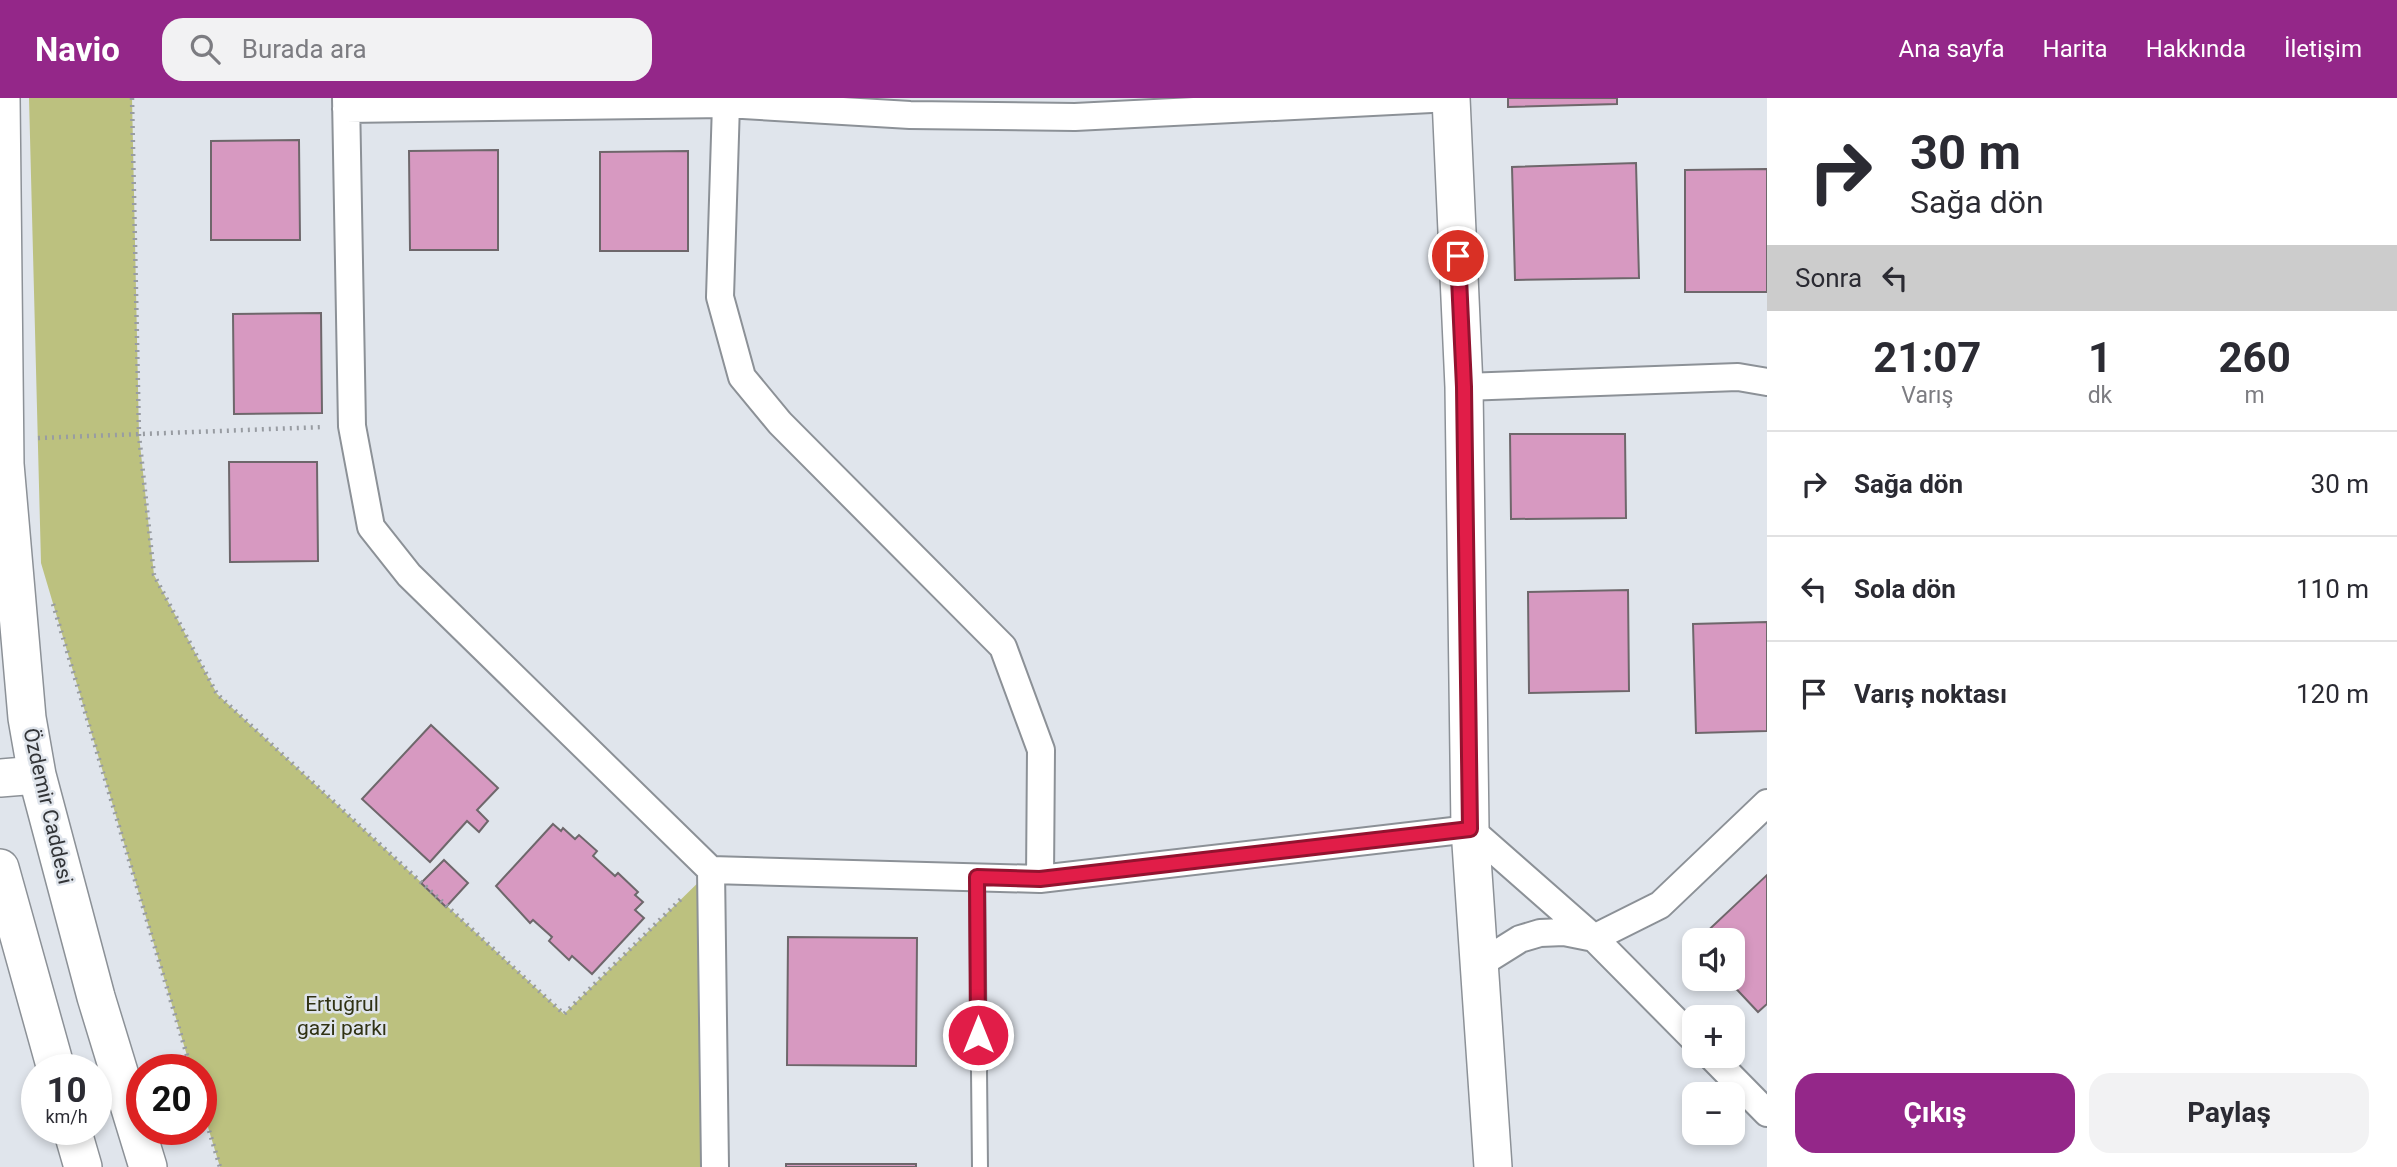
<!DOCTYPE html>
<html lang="tr">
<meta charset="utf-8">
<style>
:root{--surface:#fff;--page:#f2f2f3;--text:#2b2b33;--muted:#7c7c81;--line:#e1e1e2;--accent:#942789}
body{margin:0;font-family:Roboto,sans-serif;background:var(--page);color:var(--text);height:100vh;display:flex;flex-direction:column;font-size:26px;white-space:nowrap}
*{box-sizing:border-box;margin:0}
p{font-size:23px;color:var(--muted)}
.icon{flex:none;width:38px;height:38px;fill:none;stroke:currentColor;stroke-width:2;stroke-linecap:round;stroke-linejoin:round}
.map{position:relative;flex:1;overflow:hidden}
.side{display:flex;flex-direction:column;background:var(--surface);width:630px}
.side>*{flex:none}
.top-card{background:#fff;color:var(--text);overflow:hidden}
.fabs{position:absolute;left:1682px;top:830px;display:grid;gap:14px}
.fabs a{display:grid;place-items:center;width:63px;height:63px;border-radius:14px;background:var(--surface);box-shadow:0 4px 10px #0003;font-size:35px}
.speed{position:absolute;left:21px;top:956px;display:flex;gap:14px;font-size:35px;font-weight:700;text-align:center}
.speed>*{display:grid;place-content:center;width:91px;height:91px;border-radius:50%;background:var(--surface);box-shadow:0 4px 10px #0003;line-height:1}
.speed small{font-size:18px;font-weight:400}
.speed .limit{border:10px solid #d22;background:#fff;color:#111}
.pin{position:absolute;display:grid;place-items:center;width:60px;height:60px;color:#fff;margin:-30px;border:4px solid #fff;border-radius:50%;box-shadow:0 2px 7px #0007}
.me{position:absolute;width:77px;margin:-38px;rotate:0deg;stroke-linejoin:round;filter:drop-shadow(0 0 5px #0008)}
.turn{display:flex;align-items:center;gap:24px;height:147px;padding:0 28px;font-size:32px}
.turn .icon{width:91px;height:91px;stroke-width:2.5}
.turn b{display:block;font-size:49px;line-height:60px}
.then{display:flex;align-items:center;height:66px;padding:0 28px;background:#0003;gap:14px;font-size:26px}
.eta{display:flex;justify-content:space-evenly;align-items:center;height:119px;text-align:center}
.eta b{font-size:42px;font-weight:700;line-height:49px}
.primary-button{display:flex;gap:14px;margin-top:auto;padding:14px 28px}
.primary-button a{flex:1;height:80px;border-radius:21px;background:var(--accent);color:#fff;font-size:28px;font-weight:700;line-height:80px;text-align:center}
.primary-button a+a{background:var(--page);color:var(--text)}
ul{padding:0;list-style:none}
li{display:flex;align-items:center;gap:21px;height:105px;padding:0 28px;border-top:2px solid var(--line)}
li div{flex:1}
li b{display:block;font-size:26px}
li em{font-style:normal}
header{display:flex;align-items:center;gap:42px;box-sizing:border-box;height:98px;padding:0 35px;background:var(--accent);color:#fff}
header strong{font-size:33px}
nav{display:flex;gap:38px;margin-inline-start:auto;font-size:24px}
.search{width:490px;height:63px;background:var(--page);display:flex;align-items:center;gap:18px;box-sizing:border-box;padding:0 24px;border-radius:21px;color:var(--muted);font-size:26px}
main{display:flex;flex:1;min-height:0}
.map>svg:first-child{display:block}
</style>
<header>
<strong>Navio</strong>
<div class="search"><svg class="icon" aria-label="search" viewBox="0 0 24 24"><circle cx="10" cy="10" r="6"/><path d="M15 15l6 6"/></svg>Burada ara</div>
<nav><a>Ana sayfa</a><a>Harita</a><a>Hakkında</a><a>İletişim</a></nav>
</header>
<main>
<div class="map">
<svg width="1767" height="1069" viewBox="0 0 1767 1069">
<rect width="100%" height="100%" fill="#e0e5ec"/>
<path fill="#bcc17f" d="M29,0H132L139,337L154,477L217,596L564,916L711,772L715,1069H220L201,1006V971H191L41,465Z"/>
<path fill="#d799c1" stroke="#6e676b" stroke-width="2" d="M1508,0H1617V6L1508,9Z
M299,42L300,142H211V43Z
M498,52V152H410L409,53Z
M688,53V153H600V54Z
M1636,65L1639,180L1515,182L1512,69Z
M1767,71V194H1685V72Z
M321,215L322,315L234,316L233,216Z
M1510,336H1625L1626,420L1511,421Z
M229,364H317L318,463L230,464Z
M1628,492L1629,593L1529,595L1528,494Z
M1767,524V633L1696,635L1693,526Z
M431,627L498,690L477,712L488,723L479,734L467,723L430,764L362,701Z
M553,726L561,733L563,730L575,741L579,737L597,753L593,758L615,778L618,775L638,794L635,797L643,804L635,812L644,820L592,876L572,858L569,862L549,843L552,839L533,822L530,825L496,788Z
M444,762L468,785L446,809L421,785Z
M1767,777V906L1758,914L1726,880H1732V842H1698Z
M788,839L917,840L916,968L787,967Z
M786,1066H916V1069H786Z"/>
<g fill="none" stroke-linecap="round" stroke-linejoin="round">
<defs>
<path id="lane" d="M977,779L980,1069"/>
<path id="street" d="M346,0L352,328L371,429L409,477L711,772L1040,781L1470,731L1594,840L1694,941
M726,6L720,199L742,279L780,325L1003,549L1041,652L1040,781
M346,11L726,6L910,17L1075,19L1451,0
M1464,289L1738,279L1767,284
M711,772L715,1069
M1480,866L1520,841L1540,835L1564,834L1594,840L1660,807L1767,705
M1710,957L1767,1015"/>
<path id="secondary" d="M1,0L5,366L27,620L37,677L96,899L148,1069
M1451,0L1464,289L1470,731L1493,1069
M0,680L37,677
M0,770L56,971
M72,1031L83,1069"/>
</defs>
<use href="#lane" stroke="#8c9197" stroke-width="18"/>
<use href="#street" stroke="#8c9197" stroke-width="30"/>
<use href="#secondary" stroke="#8c9197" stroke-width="40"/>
<path stroke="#989ca2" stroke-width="4.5" stroke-dasharray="2 5" stroke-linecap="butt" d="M132,0L139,337L154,477L217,596L564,916L683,799
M38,340L323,329
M53,506L191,971
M201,1006L220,1069"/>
<use href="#lane" stroke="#fff" stroke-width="14"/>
<use href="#street" stroke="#fff" stroke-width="26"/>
<use href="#secondary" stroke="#fff" stroke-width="37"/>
</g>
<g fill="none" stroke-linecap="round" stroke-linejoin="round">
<defs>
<path id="route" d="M978,937L977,779L1040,781L1470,731L1464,289L1458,158"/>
</defs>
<use href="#route" stroke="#92132f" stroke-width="18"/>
<use href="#route" stroke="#e11d48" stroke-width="12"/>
</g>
<g text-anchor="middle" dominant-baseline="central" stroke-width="5" stroke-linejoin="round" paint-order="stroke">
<g font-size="21" fill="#323437" stroke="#e0e5ec">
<text transform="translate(48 708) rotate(77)">Özdemir Caddesi</text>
</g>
<g font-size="21" fill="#303213" stroke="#e0e5ec">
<text x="342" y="906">Ertuğrul<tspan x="342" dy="24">gazi parkı</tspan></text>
</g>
</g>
</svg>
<div class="fabs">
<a><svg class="icon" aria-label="sound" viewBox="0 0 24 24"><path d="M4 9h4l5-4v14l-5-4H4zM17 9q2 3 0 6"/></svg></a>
<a>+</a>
<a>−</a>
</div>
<div class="speed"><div>10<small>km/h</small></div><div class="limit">20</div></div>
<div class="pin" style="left:1458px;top:158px;background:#d93025"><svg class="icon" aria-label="arrive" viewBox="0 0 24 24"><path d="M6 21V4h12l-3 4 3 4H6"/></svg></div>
<svg class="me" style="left:978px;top:937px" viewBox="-20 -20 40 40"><circle r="17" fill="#e11d48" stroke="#fff" stroke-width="3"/><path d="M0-11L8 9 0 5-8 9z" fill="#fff"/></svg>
</div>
<section class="side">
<div class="top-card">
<div class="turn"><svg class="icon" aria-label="right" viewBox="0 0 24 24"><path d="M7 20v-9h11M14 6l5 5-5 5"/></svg><div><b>30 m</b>Sağa dön</div></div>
<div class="then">Sonra<svg class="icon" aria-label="left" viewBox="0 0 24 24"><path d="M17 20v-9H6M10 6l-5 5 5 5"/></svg></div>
</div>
<div class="eta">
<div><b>21:07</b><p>Varış</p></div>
<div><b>1</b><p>dk</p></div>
<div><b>260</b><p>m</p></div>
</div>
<ul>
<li><svg class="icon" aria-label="right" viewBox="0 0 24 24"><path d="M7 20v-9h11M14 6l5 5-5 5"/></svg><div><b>Sağa dön</b></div><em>30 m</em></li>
<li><svg class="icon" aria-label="left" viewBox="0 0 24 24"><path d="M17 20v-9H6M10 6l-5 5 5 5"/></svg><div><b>Sola dön</b></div><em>110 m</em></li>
<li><svg class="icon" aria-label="arrive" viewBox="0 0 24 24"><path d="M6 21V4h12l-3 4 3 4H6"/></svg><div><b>Varış noktası</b></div><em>120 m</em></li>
</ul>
<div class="primary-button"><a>Çıkış</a><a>Paylaş</a></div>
</section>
</main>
